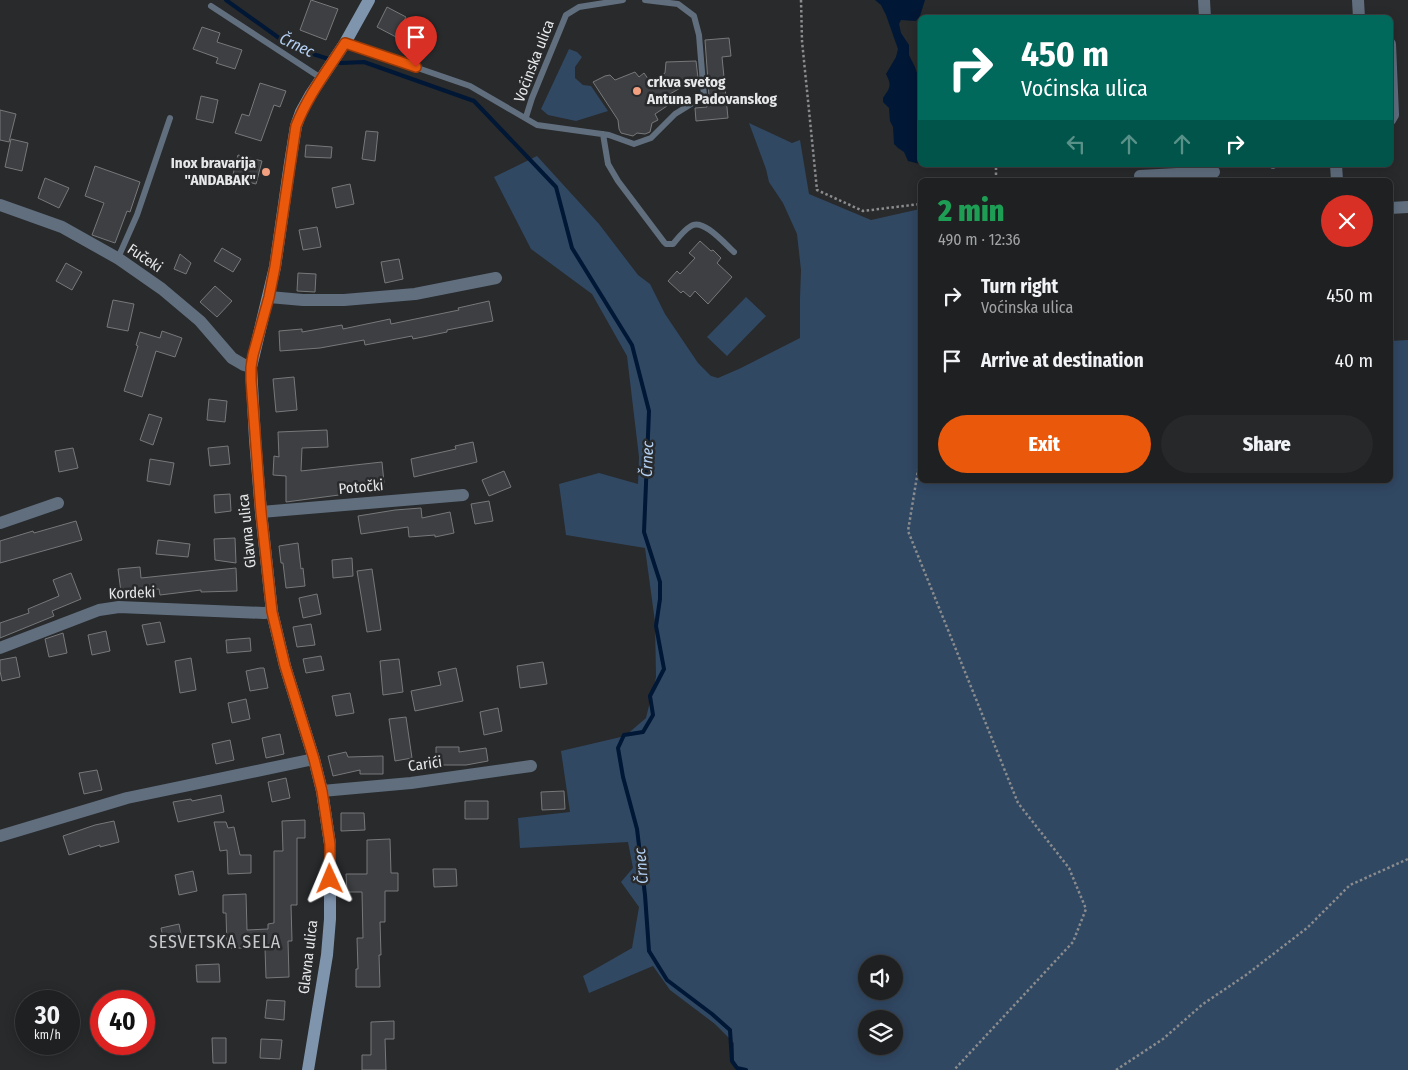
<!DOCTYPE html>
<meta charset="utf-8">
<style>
:root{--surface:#1e2021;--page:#26282a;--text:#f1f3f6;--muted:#a1a3a5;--line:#3c3e3f;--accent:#ea580c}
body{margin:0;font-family:"Fira Sans Condensed",sans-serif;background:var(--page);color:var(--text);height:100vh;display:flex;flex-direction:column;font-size:19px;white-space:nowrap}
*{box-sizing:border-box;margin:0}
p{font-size:16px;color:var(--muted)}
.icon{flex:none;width:28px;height:28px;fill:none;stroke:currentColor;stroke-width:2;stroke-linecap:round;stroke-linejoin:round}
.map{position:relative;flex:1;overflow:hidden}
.panel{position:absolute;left:918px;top:178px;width:475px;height:305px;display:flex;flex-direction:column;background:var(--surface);border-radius:8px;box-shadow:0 2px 12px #0003,0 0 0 1px var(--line)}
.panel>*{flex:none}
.banner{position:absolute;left:918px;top:15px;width:475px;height:152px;border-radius:8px;box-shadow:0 2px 12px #0003,0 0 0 1px var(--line);background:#00695c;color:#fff;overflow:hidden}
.buttons{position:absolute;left:858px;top:955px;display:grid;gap:10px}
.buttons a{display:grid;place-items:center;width:45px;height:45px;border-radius:50%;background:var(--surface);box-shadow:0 2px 12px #0003,0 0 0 1px var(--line);font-size:25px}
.speed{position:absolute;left:15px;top:990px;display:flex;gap:10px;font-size:25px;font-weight:700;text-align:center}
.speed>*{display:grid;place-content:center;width:65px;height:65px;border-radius:50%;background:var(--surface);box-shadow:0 2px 12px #0003,0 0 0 1px var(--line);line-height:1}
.speed small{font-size:12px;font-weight:400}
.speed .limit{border:8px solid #d22;background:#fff;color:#111}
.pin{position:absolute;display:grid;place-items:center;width:42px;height:42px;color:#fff;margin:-51px -21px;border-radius:50% 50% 50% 0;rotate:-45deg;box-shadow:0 0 5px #0007}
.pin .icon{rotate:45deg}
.me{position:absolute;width:55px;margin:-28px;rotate:359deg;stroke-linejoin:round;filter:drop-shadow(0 0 4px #0008)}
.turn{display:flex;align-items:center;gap:18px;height:105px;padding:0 20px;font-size:22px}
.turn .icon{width:65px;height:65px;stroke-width:2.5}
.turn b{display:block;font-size:35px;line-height:42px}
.lanes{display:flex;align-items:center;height:48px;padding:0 20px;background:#0003;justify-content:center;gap:25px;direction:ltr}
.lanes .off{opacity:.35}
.round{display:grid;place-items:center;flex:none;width:52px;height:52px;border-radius:26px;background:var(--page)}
.headline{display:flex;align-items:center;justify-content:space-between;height:85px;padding:0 20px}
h1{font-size:30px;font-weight:800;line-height:38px;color:#1e9e55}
.cta{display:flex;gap:10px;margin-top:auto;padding:10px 20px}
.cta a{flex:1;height:58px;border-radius:30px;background:var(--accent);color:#fff;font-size:20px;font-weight:800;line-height:58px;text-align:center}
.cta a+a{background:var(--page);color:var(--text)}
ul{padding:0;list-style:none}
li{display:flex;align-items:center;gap:15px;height:65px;padding:0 20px}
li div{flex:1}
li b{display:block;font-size:19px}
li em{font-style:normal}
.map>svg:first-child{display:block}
</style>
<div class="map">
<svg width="1408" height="1070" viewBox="0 0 1408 1070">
<rect width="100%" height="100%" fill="#282a2c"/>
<path fill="#314863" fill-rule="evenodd" d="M569,49L577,52L582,57L575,67V78L583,85L591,86L608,111L576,121L548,115L541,109Z
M749,123L792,143L800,140L809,194L871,220L920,209V480H1390V341L1408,340V1070H736L734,1066V1043L715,1024L670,990L653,966L589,993L583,976L632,948L639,907L621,882L633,868L628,842L520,848L518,818L570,812L561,751L625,736L646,718L656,677L655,622L645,548L566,535L559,484L599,473L638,484L639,457L627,356L592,294L531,249L494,177L537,156L599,224L638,275L650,284L665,314L698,363L711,376L718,378L741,368L800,338V298L801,270L797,234L783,203L769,182L766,169ZM866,964H894V991H866ZM866,1019H894V1046H866Z
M746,297L766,316L727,356L707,337Z"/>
<path fill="#001735" d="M875,0H925L920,16L916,21L901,20L899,24L901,33L909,45V55L915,67L920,82V164L908,161L904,152L898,148L894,144L893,127L890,121L889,108L883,102V98C890,88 892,86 886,74L896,57L898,49L886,15L881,5Z"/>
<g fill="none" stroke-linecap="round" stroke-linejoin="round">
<path stroke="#001735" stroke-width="4" d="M226,0L286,43L313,54L341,63L364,62L474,101L556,187L572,248L632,345L649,411L644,532L660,582V599L656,626L664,669L650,696L653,715L643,732L624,735L618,748L623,777L637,829L645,895L649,951L667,980L712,1014L730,1030L732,1061L737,1068L746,1070"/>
</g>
<path fill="#3d3f42" stroke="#76787a" d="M311,0L338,9L326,40L300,30Z
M387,7L406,17L396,37L377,27Z
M202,27L220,33L217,42L242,50L235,69L216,63L218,58L193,49Z
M729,38L731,56L722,57L728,118L696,121L695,108L707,107L706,100L709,96L705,40Z
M696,61L698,78L661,99L667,106L655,114L658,120L652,123L650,132L645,134L637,133L633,136L621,133L619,129L618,120L593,82L605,76L610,75L615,80L635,72L639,77L644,73L651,83L665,73L666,62Z
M260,83L286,91L280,107L274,105L261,141L235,133L242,114L249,116Z
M201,96L218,100L213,123L196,119Z
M0,110L16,114L9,142L0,140Z
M366,131L378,132L375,161L362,159Z
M11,139L28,143L22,171L5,167Z
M306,145L332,147L331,158L305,157Z
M238,155L262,161L256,184L232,178Z
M95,166L140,182L130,212L127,211L115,243L92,235L104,203L85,196Z
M45,178L69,188L59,208L38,198Z
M350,184L354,204L336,208L332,188Z
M317,227L321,247L303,250L299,230Z
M700,241L711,251L713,250L721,258L717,263L732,277L708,304L695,291L690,297L683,291L681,293L668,281L677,271L680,274L695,258L689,253Z
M222,248L241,259L233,272L214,261Z
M180,254L191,263L186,274L174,269Z
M399,259L403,279L385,283L381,262Z
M66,263L82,272L72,290L56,281Z
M298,273L316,274L315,292L297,291Z
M215,286L232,301L217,317L200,302Z
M113,300L134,304L128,331L107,327Z
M489,301L493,321L447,330V332L413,339L412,336L365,345L364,340L320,348L280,351L279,331L302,329V332L342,325L343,329L390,319L391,324L459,310L458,308Z
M162,331L182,338L175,357L156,351L142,397L124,391L138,346L136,345L140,332L160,338Z
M294,377L297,410L276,412L273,379Z
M209,399L227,401L225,422L207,420Z
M149,414L162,418L153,445L140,440Z
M327,430L328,447L302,448L301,471L382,462L384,483L338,487L339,495L286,502V476L273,475L274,456L279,457L278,432Z
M473,442L477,462L414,477L411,459L456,449L455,446Z
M228,446L230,464L210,466L208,448Z
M73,448L78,468L59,472L55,451Z
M150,459L174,463L170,485L147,481Z
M504,471L511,487L489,496L482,480Z
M230,494L231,511L215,513L214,495Z
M489,501L493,521L475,524L471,504Z
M421,508L422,518L450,512L454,533L435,537V535L409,537L408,527L361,534L358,516L395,510Z
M76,521L82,540L0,563V541L33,531L34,533Z
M235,538L236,563L215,560L214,539Z
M158,540L190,544L188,557L156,554Z
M298,543L301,569L303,568L305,586L286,588L283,563H281L279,546Z
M352,558L353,576L333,578L332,560Z
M140,567L141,578L236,568L237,591L201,592V590L160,595L159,589L121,592L118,569Z
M372,569L381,630L367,632L357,571Z
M71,573L81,599L52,611L54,616L0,638V623L29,613L28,609L59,596L53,580Z
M317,594L321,614L303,618L299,598Z
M160,622L165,642L147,645L142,625Z
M311,624L315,645L297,647L293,627Z
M106,631L110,651L92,655L88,635Z
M63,633L67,653L49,657L45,639Z
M250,638L251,651L227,653L226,640Z
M321,656L324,670L306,673L303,659Z
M16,657L20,677L2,681L0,671V660Z
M191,658L196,690L180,693L175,661Z
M399,659L403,692L383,695L380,661Z
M543,662L547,684L520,688L517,666Z
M260,668H264L268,688L250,691L246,671Z
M456,668L463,701L415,711L411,691L441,685L438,672Z
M350,693L354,713L336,716L332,696Z
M246,699L250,719L232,723L228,703Z
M498,708L502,731L484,735L480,712Z
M406,717L412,758L395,761L389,719Z
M280,734L284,754L266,758L262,738Z
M230,740L234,760L216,764L212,744Z
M436,747H459V752L486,748L488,761L466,765H436Z
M346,752L348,757L383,756V774H360V770L333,776L328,756Z
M97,770L102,790L84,794L79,773Z
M286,778L290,798L272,802L268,782Z
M564,791L565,809L542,810L541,792Z
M221,795L224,812L178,822L173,802L191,799L192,801Z
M465,801H488V819H465Z
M341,813H364L365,830L341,831Z
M305,820V838H297V905H291L292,941H288L289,977L266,978L265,948H227L226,913H223V895L246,894L247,930L268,929V924L274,923V851H283L282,821Z
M114,821L119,842L100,847V845L69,855L63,836L95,825Z
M214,822H226L228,828L234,827L240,855H251V873L228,874L227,850L220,851Z
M390,839L391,873H398V891H385V922H380L381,955H379L380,987H356V969H358L357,938H363L362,892H347L346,874H367V840Z
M433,869H456L457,886L434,887Z
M193,871L197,891L179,895L175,875Z
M179,924L183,944L165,948L161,928Z
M219,964L220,982H197L196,965Z
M267,1000L285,1001L284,1020L265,1018Z
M394,1021V1039H385L386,1070H362V1055H371V1022Z
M212,1038H226V1063H213Z
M261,1039L282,1040L280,1059L260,1058Z"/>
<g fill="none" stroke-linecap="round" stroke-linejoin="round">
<path stroke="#8a8c8e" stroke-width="2.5" stroke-dasharray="2.5 2.5" stroke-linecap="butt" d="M801,0L802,41L817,190L863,211L920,204
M996,180V165
M920,458L908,531L1018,803L1069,868L1086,909L1073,942L954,1070
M1116,1070L1163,1039L1203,1004L1246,975L1307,928L1350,885L1408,859"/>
<path stroke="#606e7e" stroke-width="6" d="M211,6L321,78
M345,43L470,86L537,125L609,135L634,144L651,138L675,114L704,96L699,35L694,16L678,4L645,0
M526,117L532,98L566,15L579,7L623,0
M603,134L608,164L618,181L664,242L666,244H673C678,238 684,230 691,226C703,218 725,244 734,252
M1273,165V166
M118,258L137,215L170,118"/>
<path stroke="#606e7e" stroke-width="12" d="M1204,0L1205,18
M1358,0L1359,18
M1390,44L1393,115L1390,120
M1336,165L1337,180
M1140,176L1214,172
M0,205L62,227L119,259L162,289L200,321L232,358L244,365L251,367
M1390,208L1408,207
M269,297L303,300H344L415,294L496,278
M261,512L463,495
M0,523L58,503
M0,648L99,610L119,607L264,613L272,612
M322,791L411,783L531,766
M0,836L127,798L314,759"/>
<path stroke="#7f94ad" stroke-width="12" d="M308,1070L327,955L330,919V844L322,791L314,759L285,666L272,612L261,512L255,439L251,367L275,267L290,163L296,126L301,112L311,94L345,43L369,0"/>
</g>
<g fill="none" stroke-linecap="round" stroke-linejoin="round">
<defs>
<path id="route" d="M330,879V844L322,791L314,759L285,666L272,612L261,512L251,380V367L253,355L269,297L275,267L296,126C308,95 328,70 345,43L416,67"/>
</defs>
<use href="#route" stroke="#983908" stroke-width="12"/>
<use href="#route" stroke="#ea580c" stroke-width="9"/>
</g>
<g fill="#f2a07f" stroke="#282a2c" stroke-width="2">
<circle cx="637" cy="91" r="5"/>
<circle cx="266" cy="172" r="5"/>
</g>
<g text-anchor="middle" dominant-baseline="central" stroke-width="5" stroke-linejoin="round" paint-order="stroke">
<g font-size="15" fill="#e7e8ea" stroke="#282a2c">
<text transform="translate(534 61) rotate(-69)">Voćinska ulica</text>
<text transform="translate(145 258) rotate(34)">Fučeki</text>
<text transform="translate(361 487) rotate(-5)">Potočki</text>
<text transform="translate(247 531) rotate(-96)">Glavna ulica</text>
<text transform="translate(132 593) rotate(-2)">Kordeki</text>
<text transform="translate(425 764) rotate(-8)">Carići</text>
<text transform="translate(308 957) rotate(-83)">Glavna ulica</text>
</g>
<g font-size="15" font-weight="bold" fill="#e7e8ea" stroke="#282a2c" text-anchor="start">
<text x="647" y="82">crkva svetog<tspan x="647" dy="17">Antuna Padovanskog</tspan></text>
<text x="256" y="163" text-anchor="end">Inox bravarija<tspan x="256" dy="17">"ANDABAK"</tspan></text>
</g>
<g font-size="16" font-style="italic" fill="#b4d1f4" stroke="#282a2c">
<text transform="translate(297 45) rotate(25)">Črnec</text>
<text transform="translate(647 459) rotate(-88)">Črnec</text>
<text transform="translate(641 866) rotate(-95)">Črnec</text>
</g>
<g font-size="18" letter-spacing="1" fill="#c7c9cc" stroke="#282a2c">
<text x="215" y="942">SESVETSKA SELA</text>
</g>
</g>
</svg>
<div class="buttons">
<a><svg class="icon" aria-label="sound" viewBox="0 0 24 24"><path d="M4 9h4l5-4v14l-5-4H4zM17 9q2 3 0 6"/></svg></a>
<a><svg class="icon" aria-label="layers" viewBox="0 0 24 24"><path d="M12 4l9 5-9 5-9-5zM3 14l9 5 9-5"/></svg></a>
</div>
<div class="speed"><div>30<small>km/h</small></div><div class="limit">40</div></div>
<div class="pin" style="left:416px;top:67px;background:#d93025"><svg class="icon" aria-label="arrive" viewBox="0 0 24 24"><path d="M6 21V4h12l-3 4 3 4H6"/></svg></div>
<svg class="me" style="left:330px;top:879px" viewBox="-20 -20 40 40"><path d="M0-17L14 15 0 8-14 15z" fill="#ea580c" stroke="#fff" stroke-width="4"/></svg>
<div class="banner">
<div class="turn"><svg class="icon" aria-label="right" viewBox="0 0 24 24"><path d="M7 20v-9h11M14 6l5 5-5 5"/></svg><div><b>450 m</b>Voćinska ulica</div></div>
<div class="lanes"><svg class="icon off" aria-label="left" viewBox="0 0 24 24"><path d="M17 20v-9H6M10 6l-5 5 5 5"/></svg><svg class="icon off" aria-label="ahead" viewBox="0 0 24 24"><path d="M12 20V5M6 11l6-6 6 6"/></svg><svg class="icon off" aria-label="ahead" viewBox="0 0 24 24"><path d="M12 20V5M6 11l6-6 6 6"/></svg><svg class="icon" aria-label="right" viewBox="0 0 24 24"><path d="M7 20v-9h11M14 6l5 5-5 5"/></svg></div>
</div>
<section class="panel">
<div class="headline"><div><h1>2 min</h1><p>490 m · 12:36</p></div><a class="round" style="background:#d93025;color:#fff"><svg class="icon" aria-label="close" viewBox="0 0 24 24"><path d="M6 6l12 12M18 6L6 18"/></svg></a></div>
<ul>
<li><svg class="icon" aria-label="right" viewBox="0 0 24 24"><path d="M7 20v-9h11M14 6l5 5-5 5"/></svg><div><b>Turn right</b><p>Voćinska ulica</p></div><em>450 m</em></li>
<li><svg class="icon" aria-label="arrive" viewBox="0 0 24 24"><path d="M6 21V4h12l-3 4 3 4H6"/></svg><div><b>Arrive at destination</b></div><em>40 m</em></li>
</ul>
<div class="cta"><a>Exit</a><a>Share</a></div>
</section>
</div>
